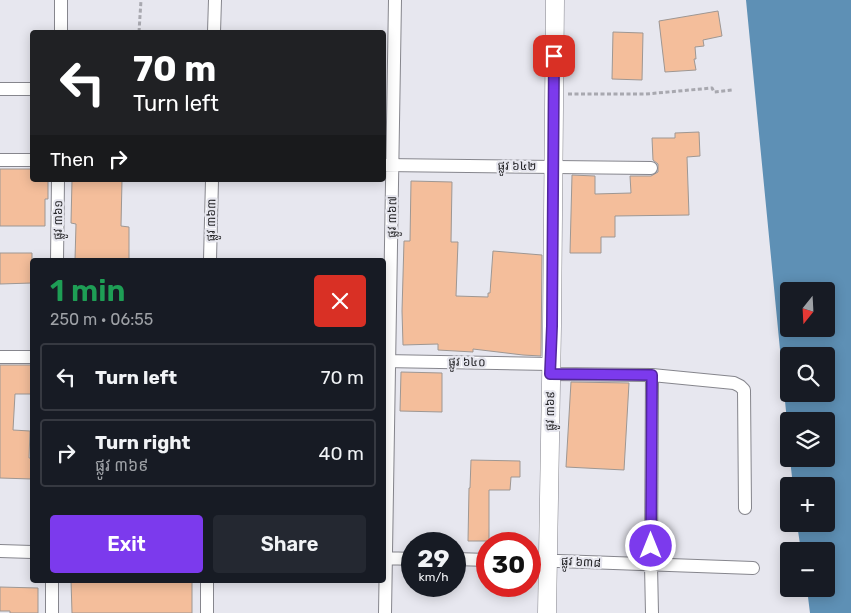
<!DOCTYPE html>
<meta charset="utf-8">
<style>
:root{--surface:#171b24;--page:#242831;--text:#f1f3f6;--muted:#9ea1a6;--line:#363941;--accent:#7c3aed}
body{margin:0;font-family:Rubik,"Noto Sans Khmer",sans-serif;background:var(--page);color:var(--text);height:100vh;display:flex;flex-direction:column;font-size:19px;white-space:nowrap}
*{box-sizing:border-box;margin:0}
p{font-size:16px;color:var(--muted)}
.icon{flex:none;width:28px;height:28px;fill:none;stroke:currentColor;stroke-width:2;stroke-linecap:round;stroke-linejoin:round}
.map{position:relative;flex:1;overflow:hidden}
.sheet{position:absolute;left:30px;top:258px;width:356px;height:325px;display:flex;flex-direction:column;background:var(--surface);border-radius:5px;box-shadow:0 2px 12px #0003}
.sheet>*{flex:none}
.top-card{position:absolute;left:30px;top:30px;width:356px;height:152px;border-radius:5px;box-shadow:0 2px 12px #0003;background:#202124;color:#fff;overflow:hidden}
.needle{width:32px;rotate:198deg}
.buttons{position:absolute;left:780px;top:282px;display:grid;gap:10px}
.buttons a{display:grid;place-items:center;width:55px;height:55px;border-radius:5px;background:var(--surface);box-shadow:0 2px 12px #0003;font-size:25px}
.speed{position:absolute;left:401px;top:532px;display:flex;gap:10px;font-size:25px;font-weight:700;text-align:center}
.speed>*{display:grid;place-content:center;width:65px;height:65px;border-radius:50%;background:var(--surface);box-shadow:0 2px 12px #0003;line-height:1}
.speed small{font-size:12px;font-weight:400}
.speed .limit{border:8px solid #d22;background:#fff;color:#111}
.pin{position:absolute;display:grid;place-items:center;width:42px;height:42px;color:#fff;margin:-21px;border-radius:10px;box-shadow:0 2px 8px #0006}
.me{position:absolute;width:55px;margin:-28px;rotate:0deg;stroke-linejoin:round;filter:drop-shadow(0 0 4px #0008)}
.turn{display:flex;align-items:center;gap:18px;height:105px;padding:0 20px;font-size:22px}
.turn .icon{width:65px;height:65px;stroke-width:2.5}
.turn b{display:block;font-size:35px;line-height:42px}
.then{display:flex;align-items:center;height:48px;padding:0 20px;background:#0003;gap:10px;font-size:19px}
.round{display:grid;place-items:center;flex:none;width:52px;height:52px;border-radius:5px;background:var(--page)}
.headline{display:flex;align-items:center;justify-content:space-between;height:85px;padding:0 20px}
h1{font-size:30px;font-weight:600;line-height:38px;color:#1e9e55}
.cta{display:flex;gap:10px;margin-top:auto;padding:10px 20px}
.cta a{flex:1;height:58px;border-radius:5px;background:var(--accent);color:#fff;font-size:20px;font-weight:600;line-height:58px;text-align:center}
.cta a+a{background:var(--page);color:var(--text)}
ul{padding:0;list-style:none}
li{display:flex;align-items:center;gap:15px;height:68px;margin:0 10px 8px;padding:0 10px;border:2px solid var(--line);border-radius:5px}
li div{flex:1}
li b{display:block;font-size:19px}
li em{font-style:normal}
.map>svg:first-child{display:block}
</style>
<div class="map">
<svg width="851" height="613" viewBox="0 0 851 613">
<rect width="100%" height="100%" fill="#e7e7ef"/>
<path fill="#5e90b5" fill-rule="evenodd" d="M746,0H851V613H810L807,589H826V551H801L797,524H826V486H793L790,459H826V421H789V442ZM789,291H826V329H789ZM826,356V394H789V356Z"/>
<path fill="#f4be9b" stroke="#9e9793" d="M718,11L722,36L703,40L704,46L695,47L696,59H694L696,70L665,72L659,21Z
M613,32L643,33L642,80L612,79Z
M699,132L700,156L687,157L689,215L615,216V237H601V253H570L572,175L595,176V194L631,193L630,176H651L658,172V164L653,160L652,138H675V133Z
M0,169H32V180H48V199H45V226H0Z
M72,180H122L121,226L129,227V260H75L76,224L71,223Z
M411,181L452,182L451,242H458L456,296L488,297V293H490L493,251L542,255L541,356L523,355L473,349V352L438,350V344L403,345L402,311L404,241H410Z
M0,253H32V283L0,284Z
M0,365H32V394H15L13,430L30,431L29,458H32V479L0,478Z
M401,372L442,373V412L400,411Z
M571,382L629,383L624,470L566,467Z
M471,460L520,461V477H511L510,490H489V541H468L469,488H470Z
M71,580H192V613H72Z
M0,587L38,588V613H10V611H0Z"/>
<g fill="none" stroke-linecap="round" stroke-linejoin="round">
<defs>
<path id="street" d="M61,32V0
M214,32L215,0
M0,89H32
M0,160H32
M384,165L651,168
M57,260L58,180
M210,260L212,180
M0,357H32
M384,361L550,364
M550,374L652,375L734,383L740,386L744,390L745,508
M652,375L651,565L652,613
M0,551L32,552
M384,558L412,559
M455,559L488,560
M530,560L753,568
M52,580V613
M207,580V613
M385,613L395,0"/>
<path id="secondary" d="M547,613L552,326L555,0"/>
</defs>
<use href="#street" stroke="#86868d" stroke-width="14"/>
<use href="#secondary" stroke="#86868d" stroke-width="19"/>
<path stroke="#a8a8af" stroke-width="3" stroke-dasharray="4 2.5" stroke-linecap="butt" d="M139,32L141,0
M568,94H646L712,88L714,92L732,90"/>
<use href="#street" stroke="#fff" stroke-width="12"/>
<use href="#secondary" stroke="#fff" stroke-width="18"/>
</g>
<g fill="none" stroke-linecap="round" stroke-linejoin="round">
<defs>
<path id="route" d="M554,56L552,326L550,374L652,375L651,546"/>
</defs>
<use href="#route" stroke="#51269a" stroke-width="12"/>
<use href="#route" stroke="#7c3aed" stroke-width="9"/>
</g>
<g text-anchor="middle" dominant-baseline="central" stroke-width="4.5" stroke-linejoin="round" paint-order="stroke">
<g font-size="12" fill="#262629" stroke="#e7e7ef">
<text transform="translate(517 166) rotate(1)">ផ្លូវ ៦៤២</text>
<text transform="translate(392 217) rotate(-89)">ផ្លូវ ៣៦៧</text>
<text transform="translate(58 220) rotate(-89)">ផ្លូវ ៣៦១</text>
<text transform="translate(211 220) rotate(-89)">ផ្លូវ ៣៦៣</text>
<text transform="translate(467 362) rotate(1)">ផ្លូវ ៦៤០</text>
<text transform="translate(550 411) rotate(-89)">ផ្លូវ ៣៦៩</text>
<text transform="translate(581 562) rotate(3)">ផ្លូវ ៦៣៨</text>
</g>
</g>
</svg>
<div class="buttons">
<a><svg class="needle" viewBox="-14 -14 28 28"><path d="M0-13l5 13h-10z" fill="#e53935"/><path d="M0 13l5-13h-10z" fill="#9ea1a6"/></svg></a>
<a><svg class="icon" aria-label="search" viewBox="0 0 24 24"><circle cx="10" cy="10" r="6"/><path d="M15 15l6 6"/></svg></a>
<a><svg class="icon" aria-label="layers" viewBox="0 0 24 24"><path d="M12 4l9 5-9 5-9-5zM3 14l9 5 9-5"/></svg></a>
<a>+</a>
<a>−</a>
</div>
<div class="speed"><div>29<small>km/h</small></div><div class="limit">30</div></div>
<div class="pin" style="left:554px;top:56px;background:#d93025"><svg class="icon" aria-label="arrive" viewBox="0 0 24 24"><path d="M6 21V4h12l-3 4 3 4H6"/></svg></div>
<svg class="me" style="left:651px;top:546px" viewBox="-20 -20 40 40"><circle r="17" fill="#7c3aed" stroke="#fff" stroke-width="3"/><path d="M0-11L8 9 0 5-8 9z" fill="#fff"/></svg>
<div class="top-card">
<div class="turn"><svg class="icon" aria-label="left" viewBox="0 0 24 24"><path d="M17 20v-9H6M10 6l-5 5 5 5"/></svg><div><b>70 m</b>Turn left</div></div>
<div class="then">Then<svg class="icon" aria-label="right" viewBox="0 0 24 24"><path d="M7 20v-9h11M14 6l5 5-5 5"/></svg></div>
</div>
<section class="sheet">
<div class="headline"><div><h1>1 min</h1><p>250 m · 06:55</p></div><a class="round" style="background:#d93025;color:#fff"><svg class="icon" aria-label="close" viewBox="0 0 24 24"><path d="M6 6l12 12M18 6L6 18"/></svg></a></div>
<ul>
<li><svg class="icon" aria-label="left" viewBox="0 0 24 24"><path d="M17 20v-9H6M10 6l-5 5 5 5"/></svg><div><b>Turn left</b></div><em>70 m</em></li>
<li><svg class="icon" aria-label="right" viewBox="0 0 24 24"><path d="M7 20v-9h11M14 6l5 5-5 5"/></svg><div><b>Turn right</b><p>ផ្លូវ ៣៦៩</p></div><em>40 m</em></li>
</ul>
<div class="cta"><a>Exit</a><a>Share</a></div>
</section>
</div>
